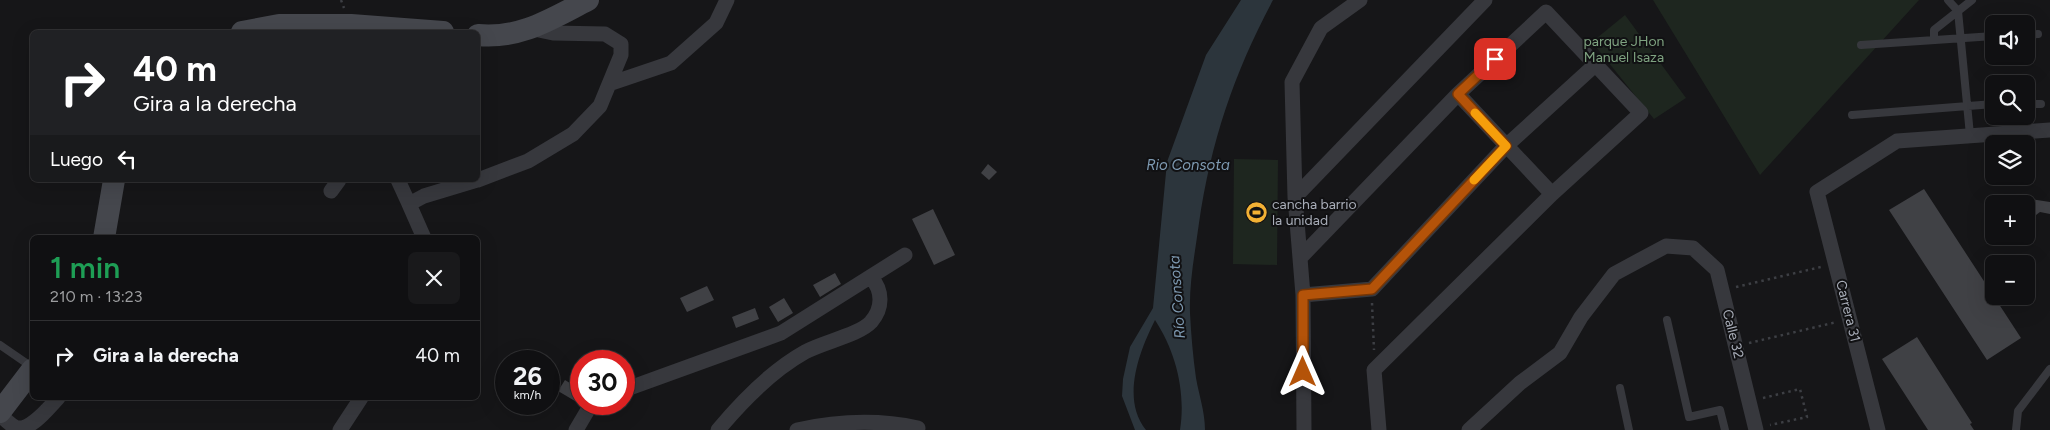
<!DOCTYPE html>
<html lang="es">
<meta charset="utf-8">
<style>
:root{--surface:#101012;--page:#19191b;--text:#f1f3f6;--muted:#9c9d9f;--line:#303032}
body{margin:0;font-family:Figtree,sans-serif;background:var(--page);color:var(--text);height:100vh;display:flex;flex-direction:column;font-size:19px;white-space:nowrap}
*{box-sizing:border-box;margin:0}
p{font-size:16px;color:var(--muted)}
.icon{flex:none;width:28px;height:28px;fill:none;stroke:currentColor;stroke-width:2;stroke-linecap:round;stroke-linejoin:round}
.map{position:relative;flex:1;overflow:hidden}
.drawer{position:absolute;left:30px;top:235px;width:450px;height:165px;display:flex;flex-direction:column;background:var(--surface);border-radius:8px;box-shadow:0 5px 20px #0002,0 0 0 1px var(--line)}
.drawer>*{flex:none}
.guide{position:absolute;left:30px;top:30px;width:450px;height:152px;border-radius:8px;box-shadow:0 5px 20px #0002,0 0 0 1px var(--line);background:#202124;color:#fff;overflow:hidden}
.fabs{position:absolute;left:1985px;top:15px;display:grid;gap:10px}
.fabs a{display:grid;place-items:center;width:50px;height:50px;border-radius:8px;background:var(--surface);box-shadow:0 5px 20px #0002,0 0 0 1px var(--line);font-size:25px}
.speed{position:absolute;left:495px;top:350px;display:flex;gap:10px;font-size:25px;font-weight:700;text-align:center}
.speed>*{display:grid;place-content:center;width:65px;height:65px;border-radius:50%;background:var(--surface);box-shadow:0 5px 20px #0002,0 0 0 1px var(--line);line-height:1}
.speed small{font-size:12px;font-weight:400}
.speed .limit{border:8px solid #d22;background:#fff;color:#111}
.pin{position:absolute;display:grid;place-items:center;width:42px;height:42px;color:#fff;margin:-21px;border-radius:10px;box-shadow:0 2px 8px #0006}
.me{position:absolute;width:55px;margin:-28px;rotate:0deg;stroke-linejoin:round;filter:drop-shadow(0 0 4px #0008)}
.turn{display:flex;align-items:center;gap:18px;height:105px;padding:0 20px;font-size:22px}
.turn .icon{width:65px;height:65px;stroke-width:2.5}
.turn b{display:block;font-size:35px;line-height:42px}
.then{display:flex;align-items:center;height:48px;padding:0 20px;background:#0003;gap:10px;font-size:19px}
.round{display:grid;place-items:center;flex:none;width:52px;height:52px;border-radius:8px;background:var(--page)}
.summary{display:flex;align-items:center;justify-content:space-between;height:85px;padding:0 20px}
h1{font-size:30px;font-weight:600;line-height:38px;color:#1e9e55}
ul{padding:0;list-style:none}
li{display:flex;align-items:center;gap:15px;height:70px;padding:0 20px;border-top:1px solid var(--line)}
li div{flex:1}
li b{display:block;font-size:19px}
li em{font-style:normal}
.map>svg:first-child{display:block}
</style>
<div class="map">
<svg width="2050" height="430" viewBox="0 0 2050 430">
<rect width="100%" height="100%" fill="#161618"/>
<path fill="#1e261f" d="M1653,0H1919L1760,175Z
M1625,15L1686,98L1654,119L1592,42Z
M1234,159L1278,160L1277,265L1233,264Z"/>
<path fill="#2c353c" d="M1241,0H1273C1234,73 1211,141 1199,223C1195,253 1189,282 1190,313C1191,334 1193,357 1196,378C1199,395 1205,412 1205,430H1180C1186,392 1176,352 1155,320C1139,352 1121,399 1146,430H1135L1122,396L1123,379L1130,347L1153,308L1167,162L1206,55Z"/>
<path fill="#404145" d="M988,164L997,172L989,180L981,173Z
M1924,189L2021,338L1987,360L1889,210Z
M2024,198L2050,202V214L2040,212L2036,215Z
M933,209L955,255L934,265L912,219Z
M835,273L841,284L820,297L813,285Z
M707,286L714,300L687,312L680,298Z
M784,298L793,313L778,322L769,307Z
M755,308L759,319L736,328L732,317Z
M1917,337L1972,423L1970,424L1974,430H1928L1882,359Z
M565,380L581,390L580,404L558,391Z"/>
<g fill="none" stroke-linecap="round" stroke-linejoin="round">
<path stroke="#3d3f44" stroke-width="2.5" stroke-dasharray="2.5 4" stroke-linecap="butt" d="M341,0L344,8
M1736,287L1821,267
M1372,303L1374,350
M1749,343L1837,322
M1763,398L1800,389L1807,417L1770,425"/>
<path stroke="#37383d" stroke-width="8" d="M1948,0L1958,11L1970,135
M2026,35L2038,34
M1934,39V30L1972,0
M1861,45L1994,36
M2026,104H2041
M1852,115L1994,104
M1667,320L1689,417L1720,410L1725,430
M0,345L32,367
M1620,388L1629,430
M2016,430L2018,411L2050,369"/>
<path stroke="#37383d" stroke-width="15" d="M609,84L671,63L716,23L727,0
M1458,94L1552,194
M398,180L409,204
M478,180L528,161L573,134L600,106L621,55V44L605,34L553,33L534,29
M331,191L339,180
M1295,197L1485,0
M424,238L409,204L424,196L477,180
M1300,258L1458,94L1546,12L1641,113L1552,194L1374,370L1379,430
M1303,295L1372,289L1506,146L1595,65
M624,390L781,333L905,255
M0,415C5,419 11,426 17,428C32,430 49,407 58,398
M340,430L361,398
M576,430L589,408L597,404
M718,430C743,400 771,371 805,352C823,342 859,335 871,322C883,308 883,291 871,277
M797,430C838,421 877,419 918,428
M1304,430L1303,295L1295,197L1292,82L1321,28L1360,0
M1469,430L1520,383L1560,353L1581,317L1614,274L1666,246L1693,248L1717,270L1756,430
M1878,430L1817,192L1897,141L2050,130"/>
<path stroke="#45474d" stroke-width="22" d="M242,32L279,25H351L443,32
M478,35C521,39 551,19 588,0
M104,238L114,180
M0,412L32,370"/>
</g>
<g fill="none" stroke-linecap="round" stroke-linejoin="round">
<defs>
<path id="route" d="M1303,372V295L1372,289L1506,146L1458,94L1495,59"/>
</defs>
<use href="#route" stroke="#753606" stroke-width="12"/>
<use href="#route" stroke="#b45309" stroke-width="9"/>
<path stroke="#f59e0b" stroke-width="9" d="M1474,180L1506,146L1475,113"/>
</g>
<defs>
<symbol id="stadium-disc" viewBox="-11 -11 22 22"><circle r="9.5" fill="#f2b134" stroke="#111113"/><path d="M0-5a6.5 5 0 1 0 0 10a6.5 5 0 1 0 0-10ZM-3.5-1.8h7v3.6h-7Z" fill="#111"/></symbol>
</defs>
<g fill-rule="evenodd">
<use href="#stadium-disc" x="1244" y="200" width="25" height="25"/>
</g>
<g text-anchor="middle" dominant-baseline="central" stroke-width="4" stroke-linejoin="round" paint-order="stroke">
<g font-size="14" fill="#7fa381" stroke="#111113">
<text x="1624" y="41">parque JHon<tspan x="1624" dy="16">Manuel Isaza</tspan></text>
</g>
<g font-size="14" fill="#a8adb8" stroke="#111113" text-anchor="start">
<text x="1272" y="204">cancha barrio<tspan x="1272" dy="16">la unidad</tspan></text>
</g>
<g font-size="14" fill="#a8adb8" stroke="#111113">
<text transform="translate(1848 311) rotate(76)">Carrera 31</text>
<text transform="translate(1733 334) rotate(76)">Calle 32</text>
</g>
<g font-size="15" font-style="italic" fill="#7f9bb3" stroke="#111113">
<text x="1188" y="165">Rio Consota</text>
<text transform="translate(1177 297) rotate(-94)">Río Consota</text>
</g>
</g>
</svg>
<div class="fabs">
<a><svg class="icon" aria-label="sound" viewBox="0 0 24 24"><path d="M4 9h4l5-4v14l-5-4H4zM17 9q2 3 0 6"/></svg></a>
<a><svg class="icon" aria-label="search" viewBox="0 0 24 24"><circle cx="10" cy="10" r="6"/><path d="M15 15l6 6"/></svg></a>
<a><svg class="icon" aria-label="layers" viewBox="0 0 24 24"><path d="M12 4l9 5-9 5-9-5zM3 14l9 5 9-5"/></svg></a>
<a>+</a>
<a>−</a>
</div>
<div class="speed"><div>26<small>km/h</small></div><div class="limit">30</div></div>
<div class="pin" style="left:1495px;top:59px;background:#d93025"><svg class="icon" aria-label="arrive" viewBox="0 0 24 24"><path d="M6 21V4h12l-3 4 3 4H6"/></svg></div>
<svg class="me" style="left:1303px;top:372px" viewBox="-20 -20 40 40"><path d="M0-17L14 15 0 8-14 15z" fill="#b45309" stroke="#fff" stroke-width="4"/></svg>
<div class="guide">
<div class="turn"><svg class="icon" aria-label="right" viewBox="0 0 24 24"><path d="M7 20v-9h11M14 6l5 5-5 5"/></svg><div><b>40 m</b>Gira a la derecha</div></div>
<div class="then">Luego<svg class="icon" aria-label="left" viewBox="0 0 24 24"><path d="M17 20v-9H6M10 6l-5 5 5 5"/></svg></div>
</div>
<section class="drawer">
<div class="summary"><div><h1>1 min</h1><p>210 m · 13:23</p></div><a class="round"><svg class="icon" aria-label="close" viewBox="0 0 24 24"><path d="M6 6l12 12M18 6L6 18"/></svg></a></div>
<ul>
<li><svg class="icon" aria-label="right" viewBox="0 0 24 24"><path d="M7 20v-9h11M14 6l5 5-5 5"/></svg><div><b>Gira a la derecha</b></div><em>40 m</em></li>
</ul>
</section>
</div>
